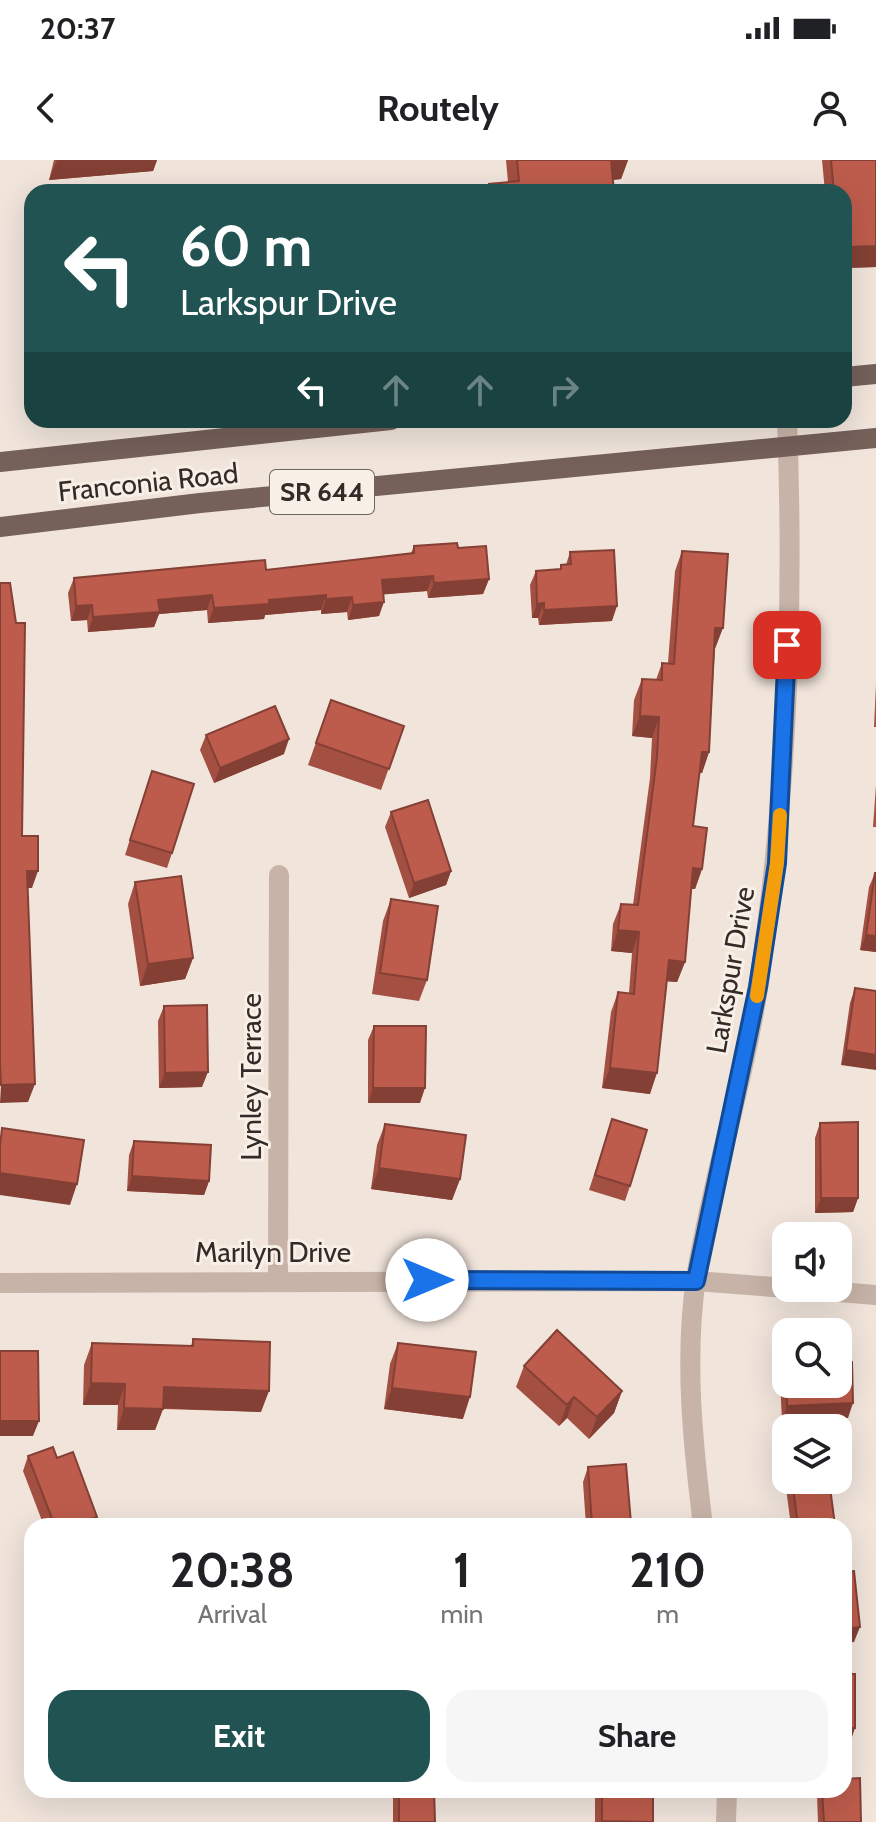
<!DOCTYPE html>
<style>
:root{--surface:#fff;--page:#f6f6f6;--text:#202124;--muted:#757577;--accent:#205351}
body{margin:0;font-family:Cabin,sans-serif;background:var(--page);color:var(--text);height:100vh;display:flex;flex-direction:column;font-size:30px;white-space:nowrap}
*{box-sizing:border-box;margin:0}
p{font-size:26px;color:var(--muted)}
.icon{flex:none;width:44px;height:44px;fill:none;stroke:currentColor;stroke-width:2;stroke-linecap:round;stroke-linejoin:round}
.map{position:relative;flex:1;overflow:hidden}
.sheet{position:absolute;left:24px;top:1358px;width:828px;height:280px;display:flex;flex-direction:column;background:var(--surface);border-radius:24px;box-shadow:0 8px 32px #0002}
.sheet>*{flex:none}
.top-card{position:absolute;left:24px;top:24px;width:828px;height:244px;border-radius:24px;box-shadow:0 8px 32px #0002;background:#205351;color:#fff;overflow:hidden}
.tools{position:absolute;left:772px;top:1062px;display:grid;gap:16px}
.tools a{display:grid;place-items:center;width:80px;height:80px;border-radius:16px;background:var(--surface);box-shadow:0 8px 32px #0002;font-size:40px}
.pin{position:absolute;display:grid;place-items:center;width:68px;height:68px;color:#fff;margin:-34px;border-radius:16px;box-shadow:0 4px 12px #0006}
.me{position:absolute;width:88px;margin:-44px;rotate:90deg;stroke-linejoin:round;filter:drop-shadow(0 0 6px #0008)}
.turn{display:flex;align-items:center;gap:28px;height:168px;padding:0 24px;font-size:36px}
.turn .icon{width:104px;height:104px;stroke-width:2.5}
.turn b{display:block;font-size:56px;line-height:68px}
.lanes{display:flex;align-items:center;height:76px;padding:0 24px;background:#0003;justify-content:center;gap:40px;direction:ltr}
.lanes .off{opacity:.35}
.eta{display:flex;justify-content:space-evenly;align-items:center;height:136px;text-align:center}
.eta b{font-size:48px;font-weight:800;line-height:56px}
.button{display:flex;gap:16px;margin-top:auto;padding:16px 24px}
.button a{flex:1;height:92px;border-radius:24px;background:var(--accent);color:#fff;font-size:32px;font-weight:800;line-height:92px;text-align:center}
.button a+a{background:var(--page);color:var(--text)}
.status{display:flex;justify-content:space-between;align-items:center;height:56px;padding:0 40px;background:var(--surface);direction:ltr}
.status svg{height:22px;fill:currentColor}
header{display:flex;justify-content:space-between;align-items:center;height:104px;padding:0 24px;background:var(--surface);font-size:36px;font-weight:800}
.map>svg:first-child{display:block}
</style>
<div class="status"><b>20:37</b><svg viewBox="0 0 49 12"><path d="M0 12V9h3v3zM5 12V6h3v6zM10 12V3h3v9zM15 12V0h3v12zM26 1h20v11H26zM47 4h2v5h-2z"/></svg></div>
<header><svg class="icon" aria-label="back" viewBox="0 0 24 24"><path d="M15 5l-7 7 7 7"/></svg>Routely<svg class="icon" aria-label="person" viewBox="0 0 24 24"><circle cx="12" cy="8" r="4"/><path d="M4 21q1-7 8-7t8 7"/></svg></header>
<div class="map">
<svg width="876" height="1662" viewBox="0 0 876 1662">
<rect width="100%" height="100%" fill="#f0e4db"/>
<g fill="none" stroke-linecap="round" stroke-linejoin="round">
<path stroke="#c7b3a8" stroke-width="20" d="M278,1120L279,715
M0,1123L696,1121L786,1128
M790,1128L876,1135
M703,1366C693,1285 684,1200 696,1118C712,1019 744,922 759,822C788,636 794,447 787,260
M726,1662L727,1630"/>
<path stroke="#75605a" stroke-width="20" d="M844,217L876,214
M0,302L391,260
M0,367L200,343L876,278"/>
</g>
<path fill="#a34f41" d="M54,0H157L153,11L49,20Z
M506,0H628L621,19L612,20L614,32H486L489,24L508,22Z
M822,0H876V107L844,108V32H825Z
M414,386L458,388L489,419L483,434L428,438L427,431L383,434L379,456L348,460L347,452L321,454V450L265,455L264,459L208,463L207,450L159,454L154,467L88,472L87,460L71,461L68,433L74,418L266,410L411,393Z
M682,391L715,489L709,592L702,613H699L693,666L702,709L695,729H691L685,802L677,822L667,821L650,934L602,928L611,852L618,832L629,833L632,793L611,791L613,764L621,744L633,745L650,618L652,578L632,576L634,540L642,519L656,520L662,503H668L675,411Z
M570,392L612,461L539,465L538,458H532L530,425L536,411L560,409L561,405H566Z
M876,524V567H874Z
M331,540L404,566L381,630L308,605Z
M206,575L284,594L214,623L200,590Z
M152,611L172,693L167,708L125,695Z
M876,625V667H873Z
M391,652L451,711L446,725L409,738L385,667Z
M875,713H876V792L860,790L869,727Z
M135,722L193,798L185,819L140,826L128,744Z
M391,739L427,820L419,841L372,834L383,761Z
M855,828L876,831L841,905L850,843Z
M164,846L202,927L159,928L158,861Z
M374,866L420,943H368V880Z
M612,959L630,1026L625,1041L589,1030Z
M820,963L858,1038L853,1052L815,1053V978Z
M385,964L460,1019L452,1040L371,1029L377,985Z
M134,981L209,1021L204,1035L127,1031L129,995Z
M193,1179L261,1252L163,1249L155,1270H117L118,1245H83L84,1205L92,1183L191,1186Z
M398,1183L463,1259L384,1249L390,1204Z
M785,1204L848,1258L782,1261L780,1219Z
M524,1206L622,1231L614,1253L589,1279L567,1258L559,1266L516,1227Z
M28,1296L57,1298L94,1366H44L23,1311Z
M588,1307L629,1366H586L583,1322Z
M786,1307V1320H829L835,1366H791L784,1313Z
M393,1630H434L435,1662H393Z
M595,1630H653V1662H595Z
M818,1630H844L861,1662H818L817,1635Z"/>
<path fill="#844035" d="M57,0H157L153,11L49,20Z
M609,0H628L621,19L602,21Z
M876,86V107L844,108V87Z
M433,416L427,431L377,435L382,420Z
M489,419L483,434L428,438L434,423Z
M212,435L207,450L159,454L154,467L88,472L93,457L158,440Z
M326,435L321,450L265,455L264,459L208,463L214,448L269,440Z
M352,437L347,452L321,454L326,439Z
M384,442L379,456L348,460L353,445Z
M544,443L538,458H532L537,444Z
M92,445L87,460L71,461L76,446Z
M617,446L612,461L539,465L544,450Z
M715,468H723L715,489L708,488Z
M640,556L659,557L652,578L632,576Z
M289,579L284,594L214,623L220,608Z
M702,592H709L702,613L694,612Z
M693,708L702,709L695,729L686,728Z
M27,711H38L32,728H21Z
M451,711L446,725L409,738L414,723Z
M618,770L639,772L632,793L611,791Z
M866,775L876,776V792L860,790Z
M193,798L185,819L140,826L148,804Z
M669,800L685,802L677,822L662,821Z
M846,890L876,895V910L841,905Z
M610,908L657,913L650,934L602,928Z
M208,912L202,927L159,928L165,913Z
M35,924L28,942L0,943L1,925Z
M373,928H425L420,943H368Z
M379,1008L460,1019L452,1040L371,1029Z
M0,1013L77,1024L70,1045L0,1035Z
M132,1016L209,1021L204,1035L127,1031Z
M821,1038H858L853,1052L815,1053Z
M91,1223L125,1224L118,1245H83Z
M164,1227L269,1231L261,1252L156,1248Z
M392,1228L470,1237L463,1259L384,1249Z
M622,1231L614,1253L589,1279L597,1257Z
M574,1237L567,1258L559,1266L567,1245Z
M853,1243L848,1258L782,1261L787,1246Z
M124,1248L163,1249L155,1270H117Z
M0,1261H39L33,1276H0Z
M97,1357L94,1366H73Z
M631,1363L629,1366H592V1365Z
M860,1467L854,1482L844,1483V1469Z
M844,1568H855L850,1583H844Z"/>
<path fill="#bd5c4c" stroke="#844035" stroke-width="2" d="M517,0H611L614,32H490L489,24L519,21Z
M831,0H876V86L844,87V32H834Z
M457,383L458,388L486,386L489,419L434,423L433,416L382,420L384,442L353,445L352,437L326,439V435L269,440V444L214,448L212,435L158,440L160,452L93,457L92,445L76,446L74,418L265,400L266,410L414,393V386Z
M614,390L617,446L544,450V443L537,444L536,411L561,409V405L571,404L570,392Z
M682,391L728,394L723,468H715L709,592H702L693,666L707,668L702,709L693,708L685,802L669,800L657,913L610,908L618,832L634,834L639,772L618,770L621,744L638,745L657,597L659,557L640,556L642,519L662,520V503L674,504Z
M0,423H10L16,463H25L22,676H38V711H27L35,924L1,925L0,902Z
M331,540L404,566L389,609L316,583Z
M275,546L289,579L220,608L206,575Z
M152,611L194,624L172,693L130,680Z
M428,640L451,711L414,723L391,652Z
M875,713H876V776L866,775Z
M181,716L193,798L148,804L135,722Z
M391,739L438,746L427,820L380,813Z
M855,828L876,831V895L846,890Z
M207,845L208,912L165,913L164,846Z
M374,866H426L425,928H373Z
M612,959L647,970L630,1026L595,1015Z
M858,962V1038H821L820,963Z
M385,964L466,975L460,1019L379,1008Z
M2,968L84,980L77,1024L0,1013V986Z
M134,981L211,985L209,1021L132,1016Z
M557,1170L622,1231L597,1257L574,1237L567,1245L524,1206Z
M193,1179L270,1182L269,1231L164,1227L163,1249L124,1248L125,1224L91,1223L92,1183L193,1186Z
M398,1183L476,1192L470,1237L392,1228Z
M0,1191H38L39,1261H0Z
M838,1202H852L853,1243L787,1246L786,1224H838Z
M53,1287L57,1298L73,1292L97,1357L73,1366H55L28,1296Z
M626,1304L631,1363L592,1365L588,1307Z
M792,1320H829L835,1365L798,1366Z
M854,1411L860,1467L844,1469V1412Z
M844,1514H855V1568H844Z
M860,1618L861,1662H824L822,1630H844V1619Z
M399,1630H434L435,1662H399Z
M602,1630H653V1662L602,1661Z"/>
<g fill="none" stroke-linecap="round" stroke-linejoin="round">
<defs>
<path id="route" d="M427,1120L696,1121L758,827L777,703L787,485"/>
</defs>
<use href="#route" stroke="#114b97" stroke-width="20"/>
<use href="#route" stroke="#1a73e8" stroke-width="14"/>
<path stroke="#f59e0b" stroke-width="14" d="M757,836L777,703L780,655"/>
</g>
<g text-anchor="middle" dominant-baseline="central" stroke-width="6" stroke-linejoin="round" paint-order="stroke">
<rect fill="#f8efe7" stroke="#6f6661" stroke-width="2" x="270" y="310" width="104" height="44" rx="6"/>
<g font-size="26" font-weight="bold" fill="#342b28">
<text x="322" y="332">SR 644</text>
</g>
<g font-size="28" fill="#342b28" stroke="#f8efe7">
<text transform="translate(148 322) rotate(-6)">Franconia Road</text>
<text transform="translate(730 810) rotate(-80)">Larkspur Drive</text>
<text transform="translate(251 917) rotate(-90)">Lynley Terrace</text>
<text x="273" y="1092">Marilyn Drive</text>
</g>
</g>
</svg>
<div class="tools">
<a><svg class="icon" aria-label="sound" viewBox="0 0 24 24"><path d="M4 9h4l5-4v14l-5-4H4zM17 9q2 3 0 6"/></svg></a>
<a><svg class="icon" aria-label="search" viewBox="0 0 24 24"><circle cx="10" cy="10" r="6"/><path d="M15 15l6 6"/></svg></a>
<a><svg class="icon" aria-label="layers" viewBox="0 0 24 24"><path d="M12 4l9 5-9 5-9-5zM3 14l9 5 9-5"/></svg></a>
</div>
<div class="pin" style="left:787px;top:485px;background:#d93025"><svg class="icon" aria-label="arrive" viewBox="0 0 24 24"><path d="M6 21V4h12l-3 4 3 4H6"/></svg></div>
<svg class="me" style="left:427px;top:1120px" viewBox="-20 -20 40 40"><circle r="19" fill="#fff"/><path d="M0-13L10 11 0 6-10 11z" fill="#1a73e8"/></svg>
<div class="top-card">
<div class="turn"><svg class="icon" aria-label="left" viewBox="0 0 24 24"><path d="M17 20v-9H6M10 6l-5 5 5 5"/></svg><div><b>60 m</b>Larkspur Drive</div></div>
<div class="lanes"><svg class="icon" aria-label="left" viewBox="0 0 24 24"><path d="M17 20v-9H6M10 6l-5 5 5 5"/></svg><svg class="icon off" aria-label="ahead" viewBox="0 0 24 24"><path d="M12 20V5M6 11l6-6 6 6"/></svg><svg class="icon off" aria-label="ahead" viewBox="0 0 24 24"><path d="M12 20V5M6 11l6-6 6 6"/></svg><svg class="icon off" aria-label="right" viewBox="0 0 24 24"><path d="M7 20v-9h11M14 6l5 5-5 5"/></svg></div>
</div>
<section class="sheet">
<div class="eta">
<div><b>20:38</b><p>Arrival</p></div>
<div><b>1</b><p>min</p></div>
<div><b>210</b><p>m</p></div>
</div>
<div class="button"><a>Exit</a><a>Share</a></div>
</section>
</div>
